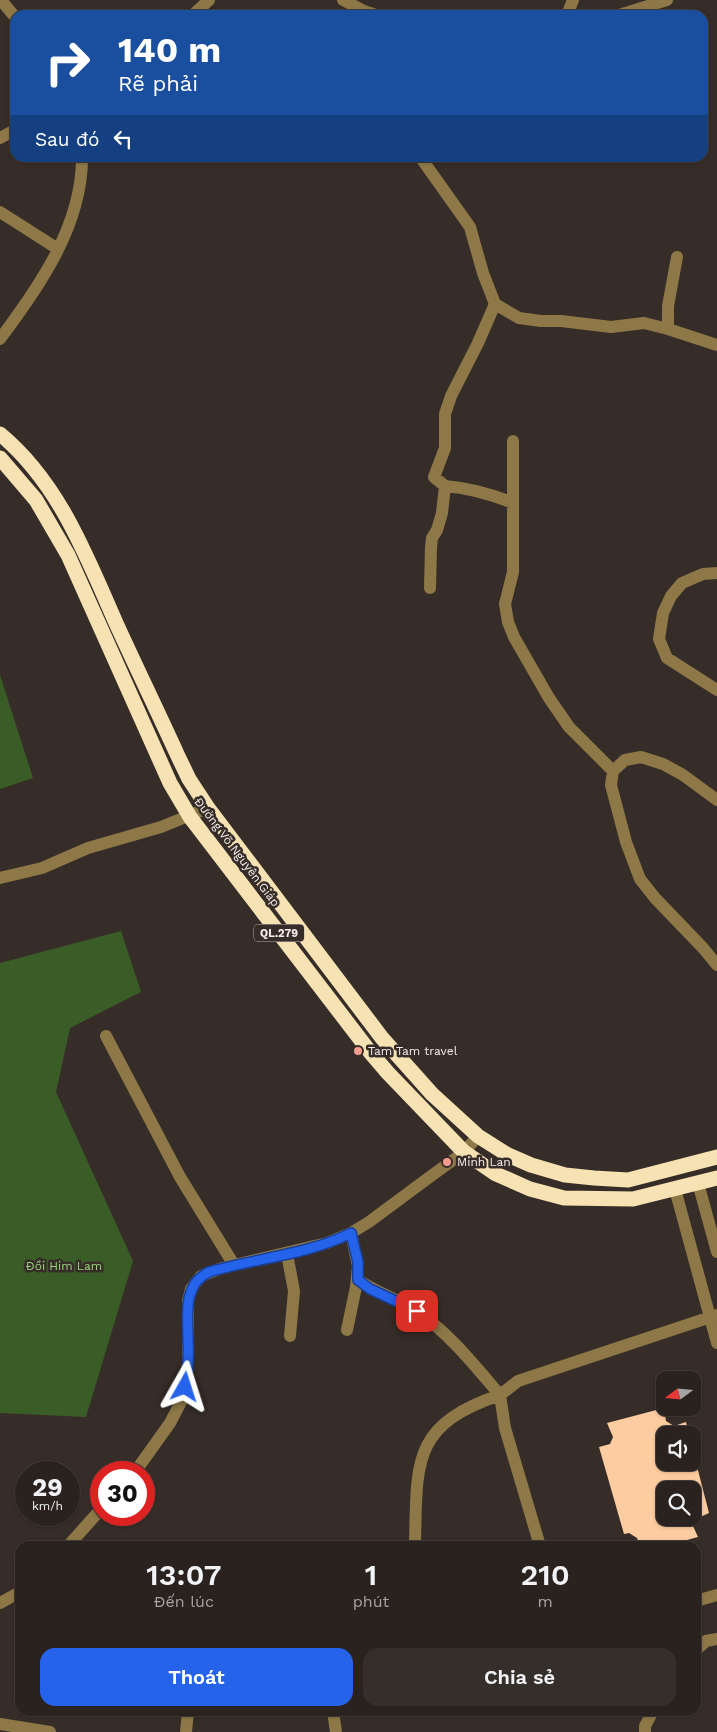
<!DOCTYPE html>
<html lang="vi">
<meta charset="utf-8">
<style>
:root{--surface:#29221e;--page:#352f2b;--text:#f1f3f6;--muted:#a5a4a4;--line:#453f3c;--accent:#2563eb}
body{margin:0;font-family:"Work Sans",sans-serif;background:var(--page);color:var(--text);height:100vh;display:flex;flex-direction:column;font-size:19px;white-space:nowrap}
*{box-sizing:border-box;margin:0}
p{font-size:16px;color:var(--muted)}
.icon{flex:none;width:28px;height:28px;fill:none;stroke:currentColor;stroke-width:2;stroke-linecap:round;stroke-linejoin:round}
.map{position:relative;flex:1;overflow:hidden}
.side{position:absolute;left:15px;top:1541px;width:686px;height:175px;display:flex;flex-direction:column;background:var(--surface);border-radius:15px;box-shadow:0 1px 4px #0004,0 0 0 1px var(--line)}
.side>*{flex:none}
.hud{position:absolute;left:10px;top:10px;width:698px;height:152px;border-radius:15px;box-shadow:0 1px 4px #0004,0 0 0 1px var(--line);background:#1a4fa0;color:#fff;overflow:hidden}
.needle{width:32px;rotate:254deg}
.controls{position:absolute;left:656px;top:1371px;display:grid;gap:10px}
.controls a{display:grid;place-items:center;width:45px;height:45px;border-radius:10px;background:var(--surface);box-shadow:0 1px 4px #0004,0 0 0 1px var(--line);font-size:25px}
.speed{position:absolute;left:15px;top:1461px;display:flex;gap:10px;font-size:25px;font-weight:700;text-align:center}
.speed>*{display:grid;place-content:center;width:65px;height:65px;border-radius:50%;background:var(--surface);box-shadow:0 1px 4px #0004,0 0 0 1px var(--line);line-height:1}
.speed small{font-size:12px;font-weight:400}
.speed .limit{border:8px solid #d22;background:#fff;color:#111}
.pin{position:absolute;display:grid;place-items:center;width:42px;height:42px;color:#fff;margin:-21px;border-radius:10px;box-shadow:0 2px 8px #0006}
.me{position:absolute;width:55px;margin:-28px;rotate:6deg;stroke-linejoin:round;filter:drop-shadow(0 0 4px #0008)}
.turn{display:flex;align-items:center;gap:18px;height:105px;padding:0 25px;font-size:22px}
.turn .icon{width:65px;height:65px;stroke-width:2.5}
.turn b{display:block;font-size:35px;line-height:42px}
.then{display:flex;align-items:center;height:48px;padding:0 25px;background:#0003;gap:10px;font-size:19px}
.eta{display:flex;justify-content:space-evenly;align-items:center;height:85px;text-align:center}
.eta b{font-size:30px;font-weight:600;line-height:35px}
.cta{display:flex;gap:10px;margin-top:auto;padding:10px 25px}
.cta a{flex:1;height:58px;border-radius:15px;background:var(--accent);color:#fff;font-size:20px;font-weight:600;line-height:58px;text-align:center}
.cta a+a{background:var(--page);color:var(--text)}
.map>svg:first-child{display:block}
</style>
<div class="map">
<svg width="717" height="1732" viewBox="0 0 717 1732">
<rect width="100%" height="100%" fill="#372d28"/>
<path fill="#3a5d28" d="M0,675L33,778L0,789Z
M121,931L141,992L70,1028L56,1092L133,1261L86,1417L0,1413V963Z"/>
<path fill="#fecca1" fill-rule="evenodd" d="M664,1408L666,1421L674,1426L686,1422L689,1435H665V1462H692L693,1451L709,1513L696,1519L693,1526L698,1537L665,1546H640L637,1538L629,1533L624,1534L599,1447L610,1444L613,1437L607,1423ZM665,1490H692V1518H665Z"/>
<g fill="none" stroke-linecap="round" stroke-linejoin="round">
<path stroke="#8e7847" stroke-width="12" d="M1,0L15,17
M343,0L364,11L376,15
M193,15L209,0
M567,15L573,0
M619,15L667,0
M0,138L15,130
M421,158L470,227L483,273L495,304
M0,212L58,249
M668,329V306L677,257
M0,339C39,287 82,226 82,158
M513,441V572L505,604L508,622L514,637L549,698L569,727L613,771
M445,486C469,488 491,494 513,503
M717,573L703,574L682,583L671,596L663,613L659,639L667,658L717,690
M430,588L431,547L432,538L437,530L442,513L445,486L434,477L445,448V414L451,396L478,343L495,304L519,318L541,321H561L611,327L644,323L668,329L717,345
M717,800L683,775L663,764L641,757L625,760L613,771L611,785L626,842L640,879L655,898L703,948L717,965
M0,878L42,868L88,848L161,827L208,808
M106,1036L180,1177L234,1265
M698,1183L717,1252
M675,1189L717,1343
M287,1254L294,1291L290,1336
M358,1280C377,1293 400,1300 419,1313C451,1335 475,1366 500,1395C411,1425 417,1462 415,1546
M347,1330L356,1287L358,1266L351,1233
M135,1472L170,1423L183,1398L188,1363V1301L191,1289L201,1276L222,1268L327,1243L351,1233L369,1222L431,1176L464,1152L478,1136
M68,1546L101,1509
M540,1546L505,1428L500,1395L518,1381L717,1315
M696,1601L717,1595
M0,1603L20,1592
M696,1650L706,1641L717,1639
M333,1711L336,1732
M0,1724L50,1732
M186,1732L188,1711
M645,1732V1726L653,1711"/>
<path stroke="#f7e2b4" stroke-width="15" d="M0,434C59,483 86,555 116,623C136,667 157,710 177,754L189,779L208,808L382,1038L432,1094L478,1136L508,1155L531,1165L565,1175L594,1178L628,1180L717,1157
M0,458L36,500L68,555L170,783L190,817L370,1052L388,1073L464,1152L496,1174L530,1189L564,1198L633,1199L717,1178"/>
</g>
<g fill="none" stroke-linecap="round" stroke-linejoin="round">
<defs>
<path id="route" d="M185,1387C188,1372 189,1357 188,1341C188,1316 182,1285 209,1272C256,1258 307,1255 351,1233L358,1262V1280L370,1289L417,1311"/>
</defs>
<use href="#route" stroke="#184099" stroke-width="12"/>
<use href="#route" stroke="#2563eb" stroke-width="9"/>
</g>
<g fill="#f59d8f" stroke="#372d28" stroke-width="2">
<circle cx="358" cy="1051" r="5"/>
<circle cx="447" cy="1162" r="5"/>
</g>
<g text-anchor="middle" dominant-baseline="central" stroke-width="5" stroke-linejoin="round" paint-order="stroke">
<rect fill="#372d28" stroke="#bbb3b0" stroke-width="1" x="254" y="924.5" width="50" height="17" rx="4"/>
<g font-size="11" font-weight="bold" fill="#f4edea">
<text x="279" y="933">QL.279</text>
</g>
<g font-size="12" fill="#f4edea" stroke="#372d28">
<text transform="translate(237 852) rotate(53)">Đường Võ Nguyên Giáp</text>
</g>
<g font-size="12" fill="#f4edea" stroke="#372d28" text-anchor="start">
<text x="368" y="1051">Tam Tam travel</text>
<text x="457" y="1162">Minh Lan</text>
</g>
<g font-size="12" fill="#9ad47f" stroke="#372d28">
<text x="64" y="1266">Đồi Him Lam</text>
</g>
</g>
</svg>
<div class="controls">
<a><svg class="needle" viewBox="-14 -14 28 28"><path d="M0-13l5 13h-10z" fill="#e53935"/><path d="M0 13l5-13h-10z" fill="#a5a4a4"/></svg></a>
<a><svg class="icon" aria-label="sound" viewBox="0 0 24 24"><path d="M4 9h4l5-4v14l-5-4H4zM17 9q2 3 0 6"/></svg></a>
<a><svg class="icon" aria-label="search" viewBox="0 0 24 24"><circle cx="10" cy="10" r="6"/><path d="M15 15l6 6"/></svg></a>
</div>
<div class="speed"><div>29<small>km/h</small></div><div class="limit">30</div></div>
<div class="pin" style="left:417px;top:1311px;background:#d93025"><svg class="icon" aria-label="arrive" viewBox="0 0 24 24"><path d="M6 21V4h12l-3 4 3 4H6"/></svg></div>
<svg class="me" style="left:185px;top:1387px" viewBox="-20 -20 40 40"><path d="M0-17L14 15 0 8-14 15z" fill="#2563eb" stroke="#fff" stroke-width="4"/></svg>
<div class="hud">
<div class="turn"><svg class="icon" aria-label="right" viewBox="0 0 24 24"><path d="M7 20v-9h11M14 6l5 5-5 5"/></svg><div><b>140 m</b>Rẽ phải</div></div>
<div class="then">Sau đó<svg class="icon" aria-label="left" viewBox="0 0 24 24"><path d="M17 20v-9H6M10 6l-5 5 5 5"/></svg></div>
</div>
<section class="side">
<div class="eta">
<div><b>13:07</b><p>Đến lúc</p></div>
<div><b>1</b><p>phút</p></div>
<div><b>210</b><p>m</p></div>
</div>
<div class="cta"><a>Thoát</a><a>Chia sẻ</a></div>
</section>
</div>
